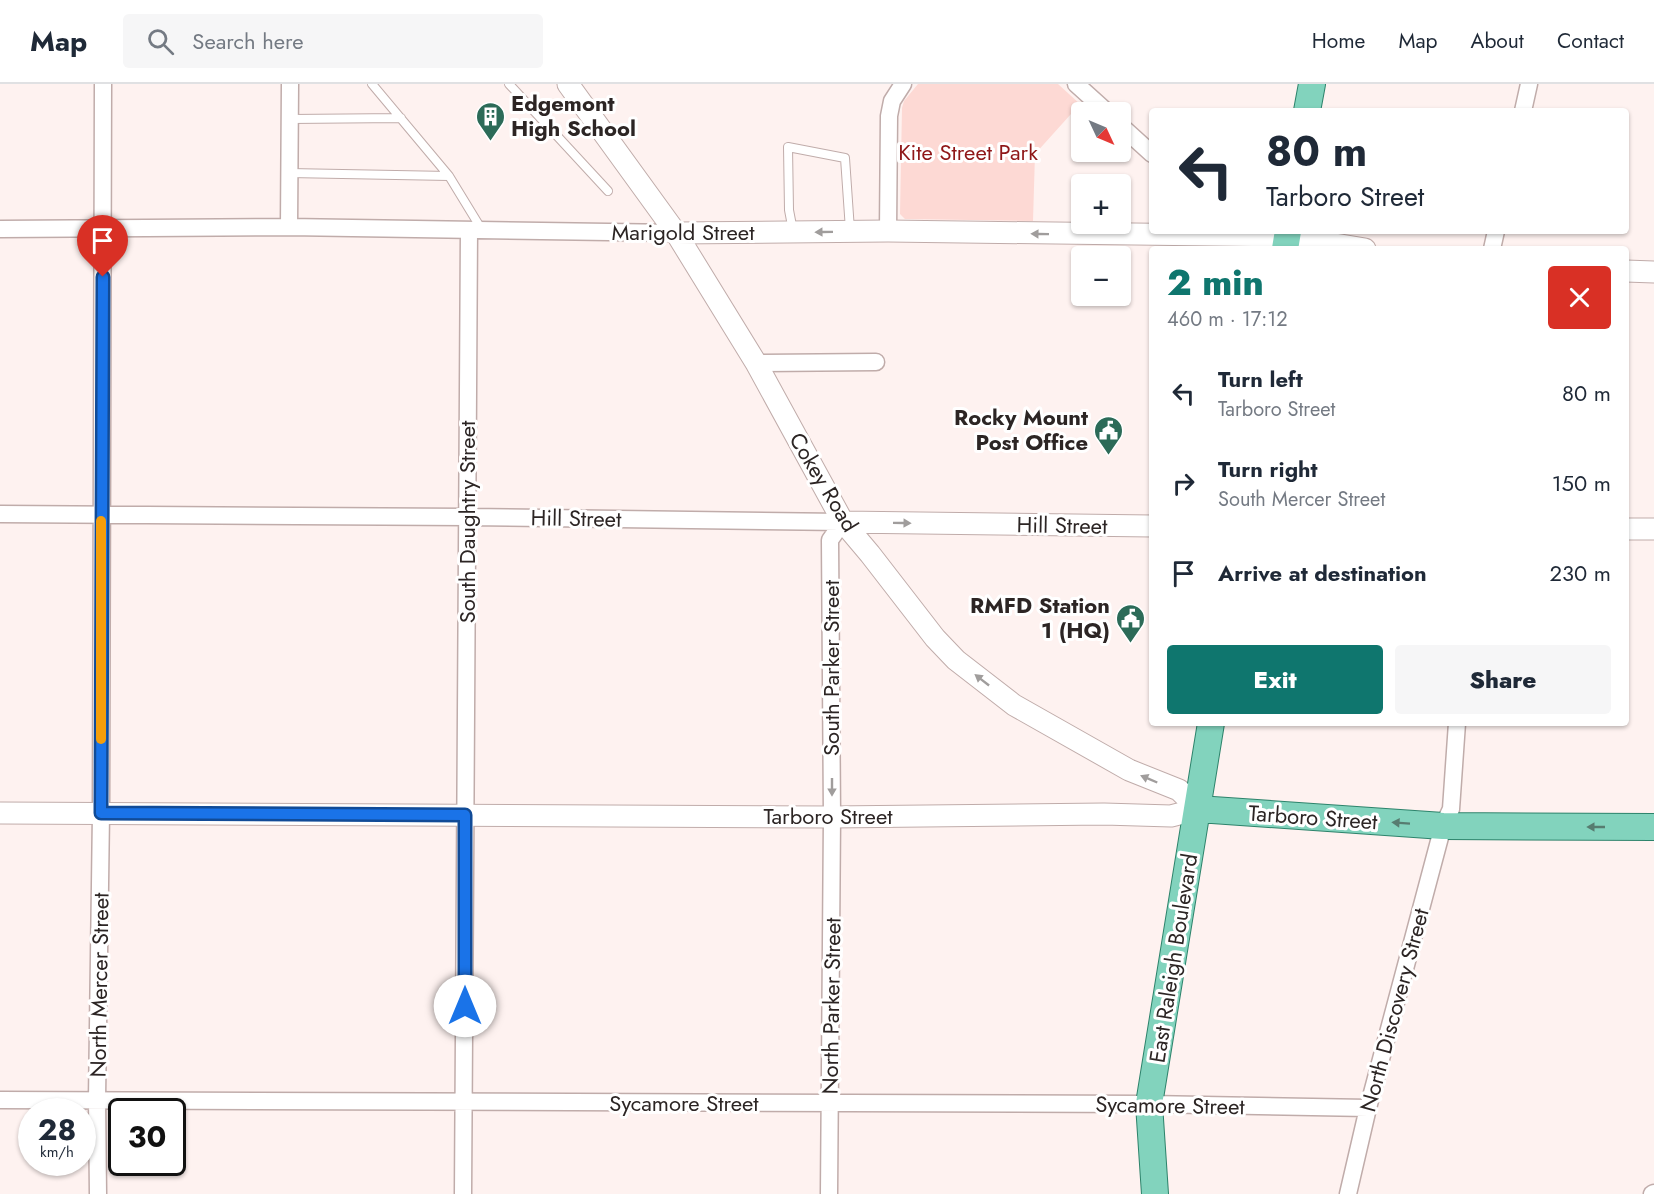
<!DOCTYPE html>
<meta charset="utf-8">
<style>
:root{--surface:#fff;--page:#f6f6f7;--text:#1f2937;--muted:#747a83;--line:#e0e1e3;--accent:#0f766e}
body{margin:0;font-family:Jost,sans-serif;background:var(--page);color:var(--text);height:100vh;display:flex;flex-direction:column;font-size:22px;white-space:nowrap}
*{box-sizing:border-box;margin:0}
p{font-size:20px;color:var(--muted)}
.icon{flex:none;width:33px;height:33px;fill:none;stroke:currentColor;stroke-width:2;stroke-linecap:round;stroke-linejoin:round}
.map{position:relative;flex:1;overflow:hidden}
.drawer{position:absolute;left:1149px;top:162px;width:480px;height:480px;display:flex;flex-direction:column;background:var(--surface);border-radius:6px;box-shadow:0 2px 4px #0004}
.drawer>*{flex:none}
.banner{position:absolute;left:1149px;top:24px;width:480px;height:126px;border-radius:6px;box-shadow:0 2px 4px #0004;background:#fff;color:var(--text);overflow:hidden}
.needle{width:39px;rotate:134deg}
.tools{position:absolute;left:1071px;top:18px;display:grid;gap:12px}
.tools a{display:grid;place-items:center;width:60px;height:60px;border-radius:6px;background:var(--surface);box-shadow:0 2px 4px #0004;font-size:30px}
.speed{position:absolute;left:18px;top:1014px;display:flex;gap:12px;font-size:30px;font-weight:700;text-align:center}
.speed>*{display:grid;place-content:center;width:78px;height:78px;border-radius:50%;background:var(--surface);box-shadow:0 2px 4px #0004;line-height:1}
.speed small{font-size:15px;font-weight:400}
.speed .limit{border:3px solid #111;border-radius:9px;background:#fff;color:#111}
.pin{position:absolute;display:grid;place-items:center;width:51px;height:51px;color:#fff;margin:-62px -26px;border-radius:50% 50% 50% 0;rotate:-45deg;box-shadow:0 0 6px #0007}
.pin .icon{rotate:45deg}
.me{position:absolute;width:66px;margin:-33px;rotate:0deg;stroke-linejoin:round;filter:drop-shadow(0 0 4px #0008)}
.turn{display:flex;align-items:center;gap:21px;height:126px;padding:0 18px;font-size:27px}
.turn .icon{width:78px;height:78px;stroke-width:2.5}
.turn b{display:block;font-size:42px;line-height:51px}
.round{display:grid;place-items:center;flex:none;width:63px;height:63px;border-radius:6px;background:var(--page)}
.overview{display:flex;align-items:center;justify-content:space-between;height:102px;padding:0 18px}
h1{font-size:36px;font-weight:800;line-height:45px;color:var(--accent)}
.action{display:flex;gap:12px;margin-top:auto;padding:12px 18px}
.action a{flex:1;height:69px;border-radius:6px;background:var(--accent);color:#fff;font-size:24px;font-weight:800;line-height:69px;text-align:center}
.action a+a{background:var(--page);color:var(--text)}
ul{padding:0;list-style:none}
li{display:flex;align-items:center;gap:18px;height:90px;padding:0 18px}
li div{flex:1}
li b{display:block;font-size:22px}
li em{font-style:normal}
header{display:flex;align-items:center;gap:36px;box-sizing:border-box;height:84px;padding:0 30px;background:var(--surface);border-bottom:2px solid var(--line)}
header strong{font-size:28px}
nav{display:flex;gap:33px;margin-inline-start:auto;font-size:21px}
.search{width:420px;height:54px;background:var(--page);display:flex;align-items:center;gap:15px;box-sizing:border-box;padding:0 21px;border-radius:6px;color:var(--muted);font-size:22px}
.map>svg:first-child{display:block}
</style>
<header>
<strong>Map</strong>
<div class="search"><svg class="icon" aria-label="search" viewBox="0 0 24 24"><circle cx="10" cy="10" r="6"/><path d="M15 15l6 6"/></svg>Search here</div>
<nav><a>Home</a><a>Map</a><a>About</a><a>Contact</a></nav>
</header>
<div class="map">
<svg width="1654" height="1110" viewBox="0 0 1654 1110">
<rect width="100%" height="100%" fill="#fef2f0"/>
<path fill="#fdd9d4" d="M918,0H1058L1080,20L1035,70L1033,137L905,135L900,130L902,24L904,17Z"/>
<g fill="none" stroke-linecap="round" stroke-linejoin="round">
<defs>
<path id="service" d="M372,0L449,92
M509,0L608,107
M290,35L401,34
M289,89L449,92L482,146
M793,147L789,126L788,63L845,74L850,146"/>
<path id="minor" d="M1076,0L1107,28
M1523,27L1529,0
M1120,41L1152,70
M289,143L290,0
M0,145L289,143L676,149
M888,147L889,32L892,17L903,0
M1492,165L1496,147
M756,279L876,278
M0,430L468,433L843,438
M0,1016L1149,1020L1368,1024
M98,1110L97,1015L101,729L103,0
M463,1110L469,146
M829,1110L832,733L830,456L843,438
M1348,1110L1368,1024L1443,742L1451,725L1457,639
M1652,1110L1654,1109"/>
<path id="tertiary" d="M676,149L888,147L1287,152L1365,165
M1626,187L1654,188
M843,438L1152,442
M1626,445H1654
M0,729L832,733L1104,730L1171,732L1198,725L1179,706L1129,686L1014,621L956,576L935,554L870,470L843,438L756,279L676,149L568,0"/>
<path id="primary" d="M1307,27L1312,0
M1285,165L1288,147
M1198,725L1443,742L1654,743
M1155,1110L1149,1020L1211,639"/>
</defs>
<use href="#service" stroke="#c0acaa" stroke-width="10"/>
<use href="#minor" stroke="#c0acaa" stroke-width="19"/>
<use href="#tertiary" stroke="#c0acaa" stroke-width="23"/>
<use href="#primary" stroke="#2d836b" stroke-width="28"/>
<use href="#service" stroke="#fff" stroke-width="8"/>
<use href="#minor" stroke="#fff" stroke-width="16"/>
<use href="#tertiary" stroke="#fff" stroke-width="21"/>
<use href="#primary" stroke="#82d3bd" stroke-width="26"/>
</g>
<defs><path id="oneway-solid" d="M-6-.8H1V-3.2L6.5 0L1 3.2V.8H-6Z" transform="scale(1.5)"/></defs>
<g fill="#a09d9c">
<use href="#oneway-solid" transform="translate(824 148) rotate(179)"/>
<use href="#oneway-solid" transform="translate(1040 150) rotate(-179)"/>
<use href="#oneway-solid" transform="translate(902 439) rotate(1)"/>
<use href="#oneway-solid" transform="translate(982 596) rotate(-142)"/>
<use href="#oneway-solid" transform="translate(1149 695) rotate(-157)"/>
<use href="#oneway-solid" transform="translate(832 703) rotate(90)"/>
</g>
<g fill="#577c70">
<use href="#oneway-solid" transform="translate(1401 739) rotate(-176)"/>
<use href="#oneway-solid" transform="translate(1596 743) rotate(-180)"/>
</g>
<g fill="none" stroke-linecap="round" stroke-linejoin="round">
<defs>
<path id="route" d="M103,193L101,729L465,731V922"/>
</defs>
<use href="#route" stroke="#114b97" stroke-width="15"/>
<use href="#route" stroke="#1a73e8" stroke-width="10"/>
<path stroke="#f59e0b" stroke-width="10" d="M101,655V437"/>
</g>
<defs>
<symbol id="building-pin" viewBox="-11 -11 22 30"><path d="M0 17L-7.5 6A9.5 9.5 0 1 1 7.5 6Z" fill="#2c6b58" stroke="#fff"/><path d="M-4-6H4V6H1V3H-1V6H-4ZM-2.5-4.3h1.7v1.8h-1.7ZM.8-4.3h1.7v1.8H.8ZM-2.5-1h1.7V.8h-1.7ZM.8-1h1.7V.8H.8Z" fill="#fff"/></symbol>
<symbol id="civic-pin" viewBox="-11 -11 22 30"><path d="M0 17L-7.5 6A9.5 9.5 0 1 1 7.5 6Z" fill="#2c6b58" stroke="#fff"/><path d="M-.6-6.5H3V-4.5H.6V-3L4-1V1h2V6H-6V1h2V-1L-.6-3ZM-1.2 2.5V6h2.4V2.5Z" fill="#fff"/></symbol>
</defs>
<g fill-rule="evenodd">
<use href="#building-pin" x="474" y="16" width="33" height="45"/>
<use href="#civic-pin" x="1092" y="330" width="33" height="45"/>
<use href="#civic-pin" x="1114" y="518" width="33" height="45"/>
</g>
<g text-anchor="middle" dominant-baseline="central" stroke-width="6" stroke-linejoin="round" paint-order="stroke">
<g font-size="22" font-weight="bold" fill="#2c2524" stroke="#fff" text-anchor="end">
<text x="511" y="19" text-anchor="start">Edgemont<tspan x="511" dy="25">High School</tspan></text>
<text x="1088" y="333">Rocky Mount<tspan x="1088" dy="25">Post Office</tspan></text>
<text x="1110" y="521">RMFD Station<tspan x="1110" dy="25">1 (HQ)</tspan></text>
</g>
<g font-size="22" fill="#8f1718" stroke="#fff">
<text x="968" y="68">Kite Street Park</text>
</g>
<g font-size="22" fill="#2c2524" stroke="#fff">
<text x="683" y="148">Marigold Street</text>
<text transform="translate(824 398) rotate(59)">Cokey Road</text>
<text transform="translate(576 434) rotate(1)">Hill Street</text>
<text transform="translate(467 438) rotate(-90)">South Daughtry Street</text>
<text transform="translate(1062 441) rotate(1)">Hill Street</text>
<text transform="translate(831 584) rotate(-90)">South Parker Street</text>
<text x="828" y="732">Tarboro Street</text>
<text transform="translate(1313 733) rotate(4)">Tarboro Street</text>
<text transform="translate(1173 874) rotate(-81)">East Raleigh Boulevard</text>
<text transform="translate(99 901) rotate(-89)">North Mercer Street</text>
<text transform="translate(831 922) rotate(-89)">North Parker Street</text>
<text transform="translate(1394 926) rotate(-75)">North Discovery Street</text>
<text x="684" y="1019">Sycamore Street</text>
<text transform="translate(1170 1021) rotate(1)">Sycamore Street</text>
</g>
</g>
</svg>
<div class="tools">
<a><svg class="needle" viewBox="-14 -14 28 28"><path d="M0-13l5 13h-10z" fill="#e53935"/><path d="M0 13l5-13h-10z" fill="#747a83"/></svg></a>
<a>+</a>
<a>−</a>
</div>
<div class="speed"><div>28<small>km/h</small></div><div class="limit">30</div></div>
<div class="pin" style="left:103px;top:193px;background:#d93025"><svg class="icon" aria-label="arrive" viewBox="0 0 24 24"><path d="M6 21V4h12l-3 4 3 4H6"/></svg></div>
<svg class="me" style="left:465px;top:922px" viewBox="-20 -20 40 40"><circle r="19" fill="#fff"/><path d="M0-13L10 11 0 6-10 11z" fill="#1a73e8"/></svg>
<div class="banner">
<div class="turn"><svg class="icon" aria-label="left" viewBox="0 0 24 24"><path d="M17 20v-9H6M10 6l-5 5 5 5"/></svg><div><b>80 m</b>Tarboro Street</div></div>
</div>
<section class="drawer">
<div class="overview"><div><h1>2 min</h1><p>460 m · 17:12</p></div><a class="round" style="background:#d93025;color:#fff"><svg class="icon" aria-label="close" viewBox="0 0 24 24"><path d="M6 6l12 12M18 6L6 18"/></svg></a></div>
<ul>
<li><svg class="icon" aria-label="left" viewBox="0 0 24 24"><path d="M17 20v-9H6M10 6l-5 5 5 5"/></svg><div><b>Turn left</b><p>Tarboro Street</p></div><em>80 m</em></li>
<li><svg class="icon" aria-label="right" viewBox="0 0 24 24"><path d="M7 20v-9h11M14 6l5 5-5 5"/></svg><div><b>Turn right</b><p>South Mercer Street</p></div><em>150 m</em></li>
<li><svg class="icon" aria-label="arrive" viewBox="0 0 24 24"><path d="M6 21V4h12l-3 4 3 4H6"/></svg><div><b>Arrive at destination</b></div><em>230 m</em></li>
</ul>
<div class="action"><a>Exit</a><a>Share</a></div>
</section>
</div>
